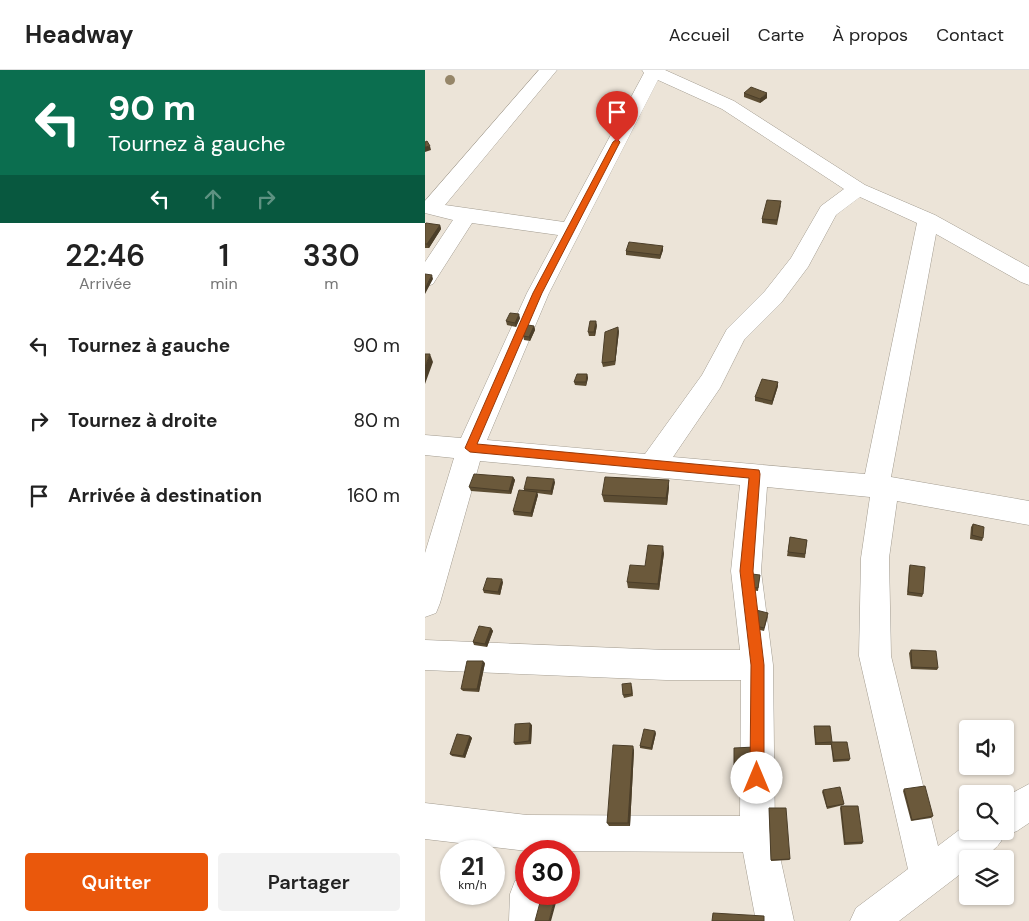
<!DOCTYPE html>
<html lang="fr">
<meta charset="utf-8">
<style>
:root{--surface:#fff;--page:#f2f2f2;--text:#222;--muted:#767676;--line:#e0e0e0;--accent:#ea580c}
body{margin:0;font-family:"DM Sans",sans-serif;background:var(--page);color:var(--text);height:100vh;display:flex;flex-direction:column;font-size:19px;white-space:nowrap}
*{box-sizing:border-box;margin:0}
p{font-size:16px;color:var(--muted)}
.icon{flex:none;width:28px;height:28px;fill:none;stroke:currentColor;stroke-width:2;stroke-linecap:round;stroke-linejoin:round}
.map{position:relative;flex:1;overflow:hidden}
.side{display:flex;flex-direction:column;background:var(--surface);width:425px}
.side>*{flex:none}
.banner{background:#0b6e4f;color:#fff;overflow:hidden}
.buttons{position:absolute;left:534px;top:650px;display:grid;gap:10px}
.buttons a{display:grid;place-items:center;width:55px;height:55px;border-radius:5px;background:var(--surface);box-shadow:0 1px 4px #0004;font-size:25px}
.speed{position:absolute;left:15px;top:770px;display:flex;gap:10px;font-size:25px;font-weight:700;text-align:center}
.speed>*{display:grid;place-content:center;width:65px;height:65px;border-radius:50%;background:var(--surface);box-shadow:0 1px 4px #0004;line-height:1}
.speed small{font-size:12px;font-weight:400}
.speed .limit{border:8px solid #d22;background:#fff;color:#111}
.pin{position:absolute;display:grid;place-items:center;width:42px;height:42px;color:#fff;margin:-51px -21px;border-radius:50% 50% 50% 0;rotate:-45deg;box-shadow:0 0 5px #0007}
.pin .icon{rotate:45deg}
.me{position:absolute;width:55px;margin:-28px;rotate:0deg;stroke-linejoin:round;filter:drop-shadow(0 0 4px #0008)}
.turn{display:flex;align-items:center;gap:18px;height:105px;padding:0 25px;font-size:22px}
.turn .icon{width:65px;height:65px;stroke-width:2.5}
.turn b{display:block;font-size:35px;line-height:42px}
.lanes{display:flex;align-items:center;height:48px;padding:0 25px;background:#0003;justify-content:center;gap:25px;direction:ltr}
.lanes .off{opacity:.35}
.eta{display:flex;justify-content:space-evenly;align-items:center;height:85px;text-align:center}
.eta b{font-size:30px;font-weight:600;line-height:35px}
.primary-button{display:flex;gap:10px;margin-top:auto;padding:10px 25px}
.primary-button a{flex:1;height:58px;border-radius:5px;background:var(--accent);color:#fff;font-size:20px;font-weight:600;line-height:58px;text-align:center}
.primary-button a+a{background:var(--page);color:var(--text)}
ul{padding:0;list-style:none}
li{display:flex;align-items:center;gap:15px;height:75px;padding:0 25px}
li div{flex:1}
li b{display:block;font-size:19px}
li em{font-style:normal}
header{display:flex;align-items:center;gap:30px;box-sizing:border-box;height:70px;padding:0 25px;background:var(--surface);border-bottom:1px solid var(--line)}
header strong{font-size:24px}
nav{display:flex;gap:28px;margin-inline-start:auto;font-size:18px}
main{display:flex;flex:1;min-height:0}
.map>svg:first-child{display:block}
</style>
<header>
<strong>Headway</strong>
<nav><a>Accueil</a><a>Carte</a><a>À propos</a><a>Contact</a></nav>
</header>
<main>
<section class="side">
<div class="banner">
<div class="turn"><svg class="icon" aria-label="left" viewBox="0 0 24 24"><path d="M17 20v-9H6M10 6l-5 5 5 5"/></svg><div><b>90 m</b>Tournez à gauche</div></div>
<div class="lanes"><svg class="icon" aria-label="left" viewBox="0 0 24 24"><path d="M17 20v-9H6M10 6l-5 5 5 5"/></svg><svg class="icon off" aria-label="ahead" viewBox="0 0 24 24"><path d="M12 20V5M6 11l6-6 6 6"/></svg><svg class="icon off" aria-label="right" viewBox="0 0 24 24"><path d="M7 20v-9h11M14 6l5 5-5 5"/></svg></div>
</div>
<div class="eta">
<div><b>22:46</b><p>Arrivée</p></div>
<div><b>1</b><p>min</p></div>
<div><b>330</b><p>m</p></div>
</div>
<ul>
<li><svg class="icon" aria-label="left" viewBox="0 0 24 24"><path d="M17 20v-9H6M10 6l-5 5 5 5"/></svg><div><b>Tournez à gauche</b></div><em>90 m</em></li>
<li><svg class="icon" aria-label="right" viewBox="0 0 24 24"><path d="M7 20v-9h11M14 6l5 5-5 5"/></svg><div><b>Tournez à droite</b></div><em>80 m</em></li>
<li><svg class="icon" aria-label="arrive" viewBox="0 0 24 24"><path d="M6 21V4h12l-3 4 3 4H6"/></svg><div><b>Arrivée à destination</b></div><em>160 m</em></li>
</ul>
<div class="primary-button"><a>Quitter</a><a>Partager</a></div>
</section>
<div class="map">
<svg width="604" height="851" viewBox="0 0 604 851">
<rect width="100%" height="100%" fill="#ece4d8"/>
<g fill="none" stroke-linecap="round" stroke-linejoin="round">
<defs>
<path id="minor" d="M114,0H132L20,135L139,152L219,3L217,0H240L309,31L440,115L510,145L604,197V215L596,212L511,164L466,407L604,431V455L472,431L464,488L466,586L513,776L542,754V761H580V727L604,714V753L592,761L579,766C572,781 558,789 542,789V799L474,851H425L431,838L483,799L434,586L436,488L445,427L342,417L336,501L348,595L350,764L369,851H331L318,782L102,781L0,769V733L102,745L315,746L316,610H241L0,600V570L241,580H315L306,501L315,415L55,391L15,533L11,543L0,547V483L29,388L0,385V365L36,368L102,223L133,165L47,153L8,214L0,217V192L28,150L0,143V131ZM233,10L297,39L419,119L396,136L366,188L340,221L302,259L277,305L220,384L62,370L124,223ZM435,127L492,153L440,404L248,387L295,318L319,270L356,233L383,197L411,145Z
M101,806V824H121L122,851H84L85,824L90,811Z"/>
</defs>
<use href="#minor" stroke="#a29b8f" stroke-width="1"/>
<use href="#minor" fill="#fff" fill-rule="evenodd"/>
</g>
<circle fill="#968669" cx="25" cy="10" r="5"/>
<path fill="#5c4d33" d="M319,23L342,28L335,33L319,27Z
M356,135L352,155L337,153V149Z
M0,154L15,155L16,159L4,178H0Z
M238,176V180L235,189L201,185V181Z
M95,248L91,257L82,255L81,251Z
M172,255L170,266H164L163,262Z
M109,256L110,260L105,271L99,270L98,266Z
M194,261L190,295L178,297L177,293Z
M162,304L163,308L161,316L150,315L149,312Z
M353,316L347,335L330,331V327Z
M88,407L90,410L86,424L46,421L44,417Z
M130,412L127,425L112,423L113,425L107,447L89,445L88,441L99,421V419Z
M244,417L242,435L179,432L177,425Z
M548,454L558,468L557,471L545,469L546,457Z
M365,467L382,470L380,488L362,486Z
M239,483L234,520L203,518L202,512L220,496Z
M485,495L498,524L497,527L482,525L484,498Z
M335,505L333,521L324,520V517Z
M78,512L75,525L59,523L58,520Z
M343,546L339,561L327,558V555Z
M66,558L68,561L62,577L49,575L48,572Z
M486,580L513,598L512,600L486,599L484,583Z
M60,593L54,622L38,621L36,619Z
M207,616L208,626L199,628L198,625Z
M107,655L106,674L90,675L89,673Z
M389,656L425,689L424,691L408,692L406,675H390L389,659Z
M231,663L227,680L215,678V676Z
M45,666L47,668L40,688L27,686L25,684Z
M309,678L330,695V697H309Z
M209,680L205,756H184L182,753Z
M479,719L508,746L506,748L486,751L478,721Z
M398,720L419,734L418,735L402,739L397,722Z
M416,736L438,772L437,774L419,775L415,738Z
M344,738L365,789L364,790L346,791Z"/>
<path fill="#4b3e29" d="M342,23V28L335,33V29Z
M5,76L6,80L0,82V77Z
M15,155L16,159L4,178L2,174Z
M238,176V180L235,189V185Z
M7,205L8,209L0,224V218Z
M94,244L95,248L91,257L90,253Z
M171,251L172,255L170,266L169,262Z
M109,256L110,260L105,271L104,267Z
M193,257L194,261L190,295V291Z
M5,284L8,292L0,314V297Z
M162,304L163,308L161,316V312Z
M353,312V316L347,335V331Z
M88,407L90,410L86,424L84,421Z
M129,409L130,412L127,425L126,421Z
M244,410V417L242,435L241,428Z
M112,422L113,425L107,447L106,443Z
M238,476L239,483L234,520L233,514Z
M77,509L78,512L75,525L73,522Z
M66,558L68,561L62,577L60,574Z
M58,591L60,593L54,622L52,619Z
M105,653L107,655L106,674L104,671Z
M230,661L231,663L227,680L226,678Z
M45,666L47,668L40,688L38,686Z
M208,676L209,680L205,756L203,753Z
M130,828L132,829L126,851H124Z"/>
<path fill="#6b593b" stroke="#4b3e29" d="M326,17L342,23L335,29L319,23Z
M2,71L5,76L0,77V72Z
M342,130L356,131L352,150L337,149Z
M1,153L15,155L2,174H0V154Z
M204,172L238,176L235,185L201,181Z
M0,204L7,205L0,218Z
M85,243L94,244L90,253L81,251Z
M165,251H171L169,262H163Z
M103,255L109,256L104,267L98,266Z
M193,257L190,291L177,293L180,262Z
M0,284H5L0,297Z
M152,304H162L161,312H149Z
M337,309L353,312L347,331L330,327Z
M49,404L88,407L84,421L44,417Z
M102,407L129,409L126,421L99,419Z
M180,407L244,410L241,428L177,425Z
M94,420L112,422L106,443L88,441Z
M548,454L559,457L558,468L547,465Z
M365,467L382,470L380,484L363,482Z
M223,475L238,476L233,514L202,512L205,495L220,496Z
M485,495L500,497L498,524L483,522Z
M327,504L335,505L333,518L324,517Z
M62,508L77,509L73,522L58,520Z
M331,540L343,543L339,558L327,555Z
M54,556L66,558L60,574L48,572Z
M486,580L511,581L513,598L487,597Z
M42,591H58L52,619H36Z
M206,613L207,624L198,625L197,614Z
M105,653L104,671L89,673L90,654Z
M389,656H405L407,672H422L425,689L409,690L406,672L391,673Z
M219,659L230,661L226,678L215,676Z
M32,664L45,666L38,686L25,684Z
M188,675L208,676L203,753H182Z
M330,677V695H309V678Z
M500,716L508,746L487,750L479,719Z
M415,717L419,734L402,737L398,720Z
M416,736H433L438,772L420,773Z
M344,738H361L365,789L346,790Z
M117,825L130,828L124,851H110Z
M288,843L339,846V851H287Z"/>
<path fill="#ea580c" stroke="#983908" d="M192,69L195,72L117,223L52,374L334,400L335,404L328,501L339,595V708L337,713L332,715L327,713L325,708L326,595L315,501L324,408L45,382L40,378L108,223L188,72Z"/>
</svg>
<div class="buttons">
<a><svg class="icon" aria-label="sound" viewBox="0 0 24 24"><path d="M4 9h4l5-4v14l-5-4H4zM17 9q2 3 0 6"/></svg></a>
<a><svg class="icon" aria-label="search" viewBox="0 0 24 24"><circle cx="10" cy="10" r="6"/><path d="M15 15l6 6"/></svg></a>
<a><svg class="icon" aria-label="layers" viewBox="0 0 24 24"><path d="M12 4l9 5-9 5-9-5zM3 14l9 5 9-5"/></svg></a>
</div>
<div class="speed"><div>21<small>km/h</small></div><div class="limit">30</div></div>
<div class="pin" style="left:192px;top:72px;background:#d93025"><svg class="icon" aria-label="arrive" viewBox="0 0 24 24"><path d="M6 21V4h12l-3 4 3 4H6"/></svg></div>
<svg class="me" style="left:332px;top:708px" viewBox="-20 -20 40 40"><circle r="19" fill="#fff"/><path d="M0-13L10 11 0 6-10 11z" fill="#ea580c"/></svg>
</div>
</main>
